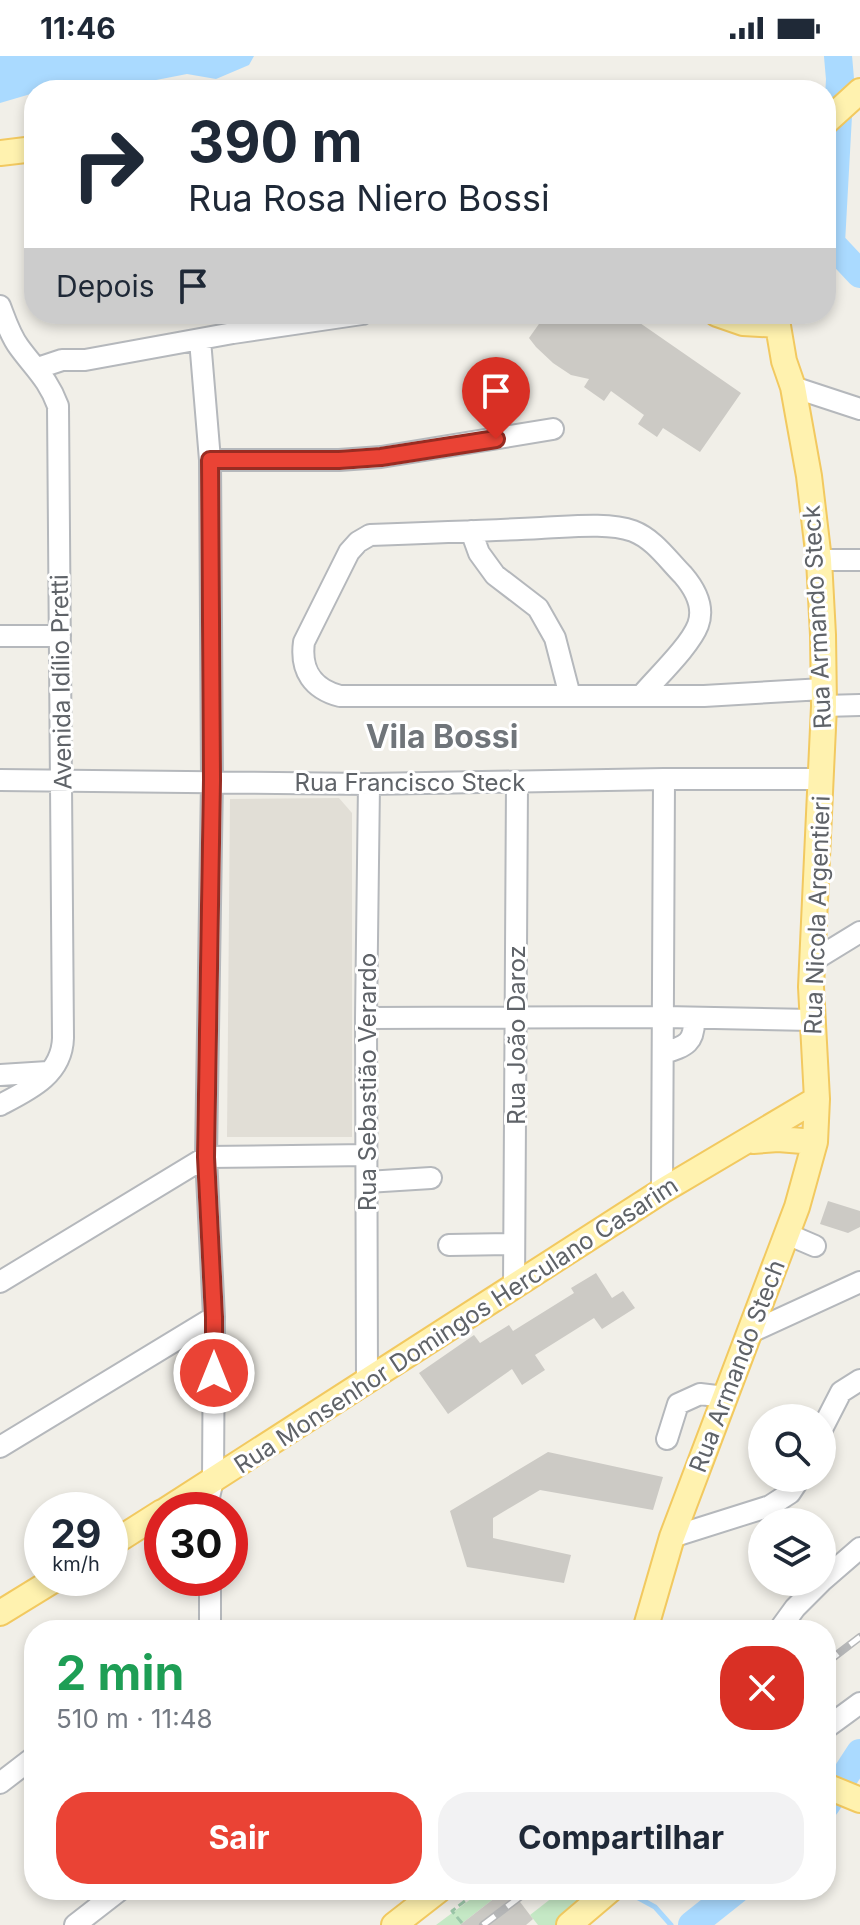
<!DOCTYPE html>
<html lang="pt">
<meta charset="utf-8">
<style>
:root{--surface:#fff;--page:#f2f2f3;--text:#1f2937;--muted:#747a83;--accent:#ea4335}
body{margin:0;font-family:Inter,sans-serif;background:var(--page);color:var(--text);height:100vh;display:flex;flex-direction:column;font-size:30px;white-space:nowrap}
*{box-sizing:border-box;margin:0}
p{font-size:26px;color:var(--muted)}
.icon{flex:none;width:44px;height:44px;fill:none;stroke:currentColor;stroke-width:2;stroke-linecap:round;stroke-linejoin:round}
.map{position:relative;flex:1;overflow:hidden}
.side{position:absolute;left:24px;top:1564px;width:812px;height:280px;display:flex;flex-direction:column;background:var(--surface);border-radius:32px;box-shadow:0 4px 12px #0003}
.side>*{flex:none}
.hud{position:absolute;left:24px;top:24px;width:812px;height:244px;border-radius:32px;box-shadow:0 4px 12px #0003;background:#fff;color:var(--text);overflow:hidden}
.buttons{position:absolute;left:748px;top:1348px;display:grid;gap:16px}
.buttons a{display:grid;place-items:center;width:88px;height:88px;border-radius:50%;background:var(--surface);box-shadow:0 4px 12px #0003;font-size:40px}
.speed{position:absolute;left:24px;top:1436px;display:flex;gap:16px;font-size:40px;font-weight:700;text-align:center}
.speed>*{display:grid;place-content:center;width:104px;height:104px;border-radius:50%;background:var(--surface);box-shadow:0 4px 12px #0003;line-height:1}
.speed small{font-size:20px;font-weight:400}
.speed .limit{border:12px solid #d22;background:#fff;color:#111}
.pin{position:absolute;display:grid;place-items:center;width:68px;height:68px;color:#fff;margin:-82px -34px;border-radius:50% 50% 50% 0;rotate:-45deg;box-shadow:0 0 8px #0007}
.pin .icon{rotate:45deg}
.me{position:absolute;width:88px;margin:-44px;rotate:0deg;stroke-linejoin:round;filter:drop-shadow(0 0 6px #0008)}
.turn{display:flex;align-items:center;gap:28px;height:168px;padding:0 32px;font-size:36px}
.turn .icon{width:104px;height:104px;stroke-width:2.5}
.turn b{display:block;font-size:56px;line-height:68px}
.then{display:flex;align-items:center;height:76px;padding:0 32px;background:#0003;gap:16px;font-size:30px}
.round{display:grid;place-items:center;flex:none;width:84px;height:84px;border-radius:32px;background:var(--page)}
.overview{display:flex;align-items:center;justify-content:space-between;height:136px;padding:0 32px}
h1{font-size:48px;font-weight:700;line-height:60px;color:#1e9e55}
.button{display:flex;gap:16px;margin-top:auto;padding:16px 32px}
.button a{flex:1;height:92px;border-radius:32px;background:var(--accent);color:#fff;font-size:32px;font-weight:700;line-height:92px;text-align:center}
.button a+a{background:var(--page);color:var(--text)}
.status{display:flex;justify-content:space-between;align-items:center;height:56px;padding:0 40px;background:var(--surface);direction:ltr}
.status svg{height:22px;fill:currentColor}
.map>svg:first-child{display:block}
</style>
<div class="status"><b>11:46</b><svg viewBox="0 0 49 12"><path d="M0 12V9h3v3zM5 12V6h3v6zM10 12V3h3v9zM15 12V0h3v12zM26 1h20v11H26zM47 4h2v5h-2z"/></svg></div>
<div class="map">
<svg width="860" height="1869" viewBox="0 0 860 1869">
<rect width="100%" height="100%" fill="#f1efe8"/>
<path fill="#e1ded6" d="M339,742L352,757V1081H227L230,743Z"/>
<path fill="#c5e8c5" d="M483,1834H505L460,1869H436Z
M562,1834H601L561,1869H538L530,1859Z"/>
<path fill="#aadaff" d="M0,0H254L249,9L216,23L187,18L105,34H34V37L0,47Z"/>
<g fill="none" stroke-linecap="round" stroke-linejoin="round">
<path stroke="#aadaff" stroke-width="5" d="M633,1839L655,1851L671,1869"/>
<path stroke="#aadaff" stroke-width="28" d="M838,0L840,23L831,187L860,218
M826,1749L860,1697
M692,1869L736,1834"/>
</g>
<path fill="#cccac5" d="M546,258H627L741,337L700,396L663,372L657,381L638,368L644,359L611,335L604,345L584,331L589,323L571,319L553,307L536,291L529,282Z
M828,1145L860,1155V1171L848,1177L820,1168Z
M596,1217L612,1242L623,1235L635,1252L602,1273L594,1262L535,1299L545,1314L522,1329L512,1313L448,1358L419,1317L474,1279L480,1287L509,1269L513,1275L574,1237L571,1232Z
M548,1396L663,1421L653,1454L540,1434L493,1462V1482L571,1499L564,1527L467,1511L450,1455Z
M505,1834H511L533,1863L526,1869H460Z"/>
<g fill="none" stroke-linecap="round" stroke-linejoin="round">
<defs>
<path id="minor" d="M0,250C5,263 10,279 19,291C35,313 48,323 58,350L63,982C62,1019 29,1034 0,1049
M200,284L210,404L212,724L206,1101L214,1261L213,1424L206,1454
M38,312L62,304H85L233,277L362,258
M793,331L860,353
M210,404H339L381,401L553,373
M471,475L479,497L495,519L538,552L555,582L570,640
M819,504H860
M0,580H60
M641,640C657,621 690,590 698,569C705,550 695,533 683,519C668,504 654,483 633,475C608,466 568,471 541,472C484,475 427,477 370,479L358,486L349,496L304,586C300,615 313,633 340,640H704L823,633
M824,650L860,649
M0,724L369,728L664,723H821
M811,906L860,876
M366,962L665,961L811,964
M664,997C686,990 695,987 694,962
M0,1019L48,1016
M367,1126L431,1122
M662,1135L664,723
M787,1178L815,1190
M449,1189L514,1188
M0,1226L206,1101L367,1099
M514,1231L517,727
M749,1277L860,1226
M367,1325L366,962L369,728
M822,1373L841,1336L860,1324
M667,1383L678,1348L700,1338L725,1341
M0,1391L214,1261
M672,1481L770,1450L790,1437L800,1422
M210,1522V1567
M822,1525L860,1492
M779,1574L795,1552L821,1526
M826,1672L860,1647
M0,1727L34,1701
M75,1869L120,1834"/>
<path id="major" d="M826,66L860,35
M0,97L34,93
M717,258L743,267L778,269
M753,1085L778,1083L815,1086
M166,1454L662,1135L817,1043
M110,1489L162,1456
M0,1557L57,1522
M645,1574L672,1481L797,1151L815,1086L817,1043L811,931L824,650L823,579L819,504L809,420L793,331L784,305L776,258
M826,1730L860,1744
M394,1869L439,1834
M569,1869L610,1834"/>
</defs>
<use href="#minor" stroke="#b5b8bc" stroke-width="24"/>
<use href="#major" stroke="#f2c960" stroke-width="28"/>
<path stroke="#9cc7a9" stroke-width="3" stroke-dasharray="8 4" stroke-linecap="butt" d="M512,1835V1834
M462,1867L452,1855L479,1834"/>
<use href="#minor" stroke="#fff" stroke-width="20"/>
<use href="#major" stroke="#fff2af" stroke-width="24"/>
<defs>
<path id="rail" d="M826,1607L860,1581
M483,1869L529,1834"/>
</defs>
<use href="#rail" stroke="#b6b7b8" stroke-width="8"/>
<use href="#rail" stroke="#fff" stroke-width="5" stroke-dasharray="15" stroke-linecap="butt"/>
</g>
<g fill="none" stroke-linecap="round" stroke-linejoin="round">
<defs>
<path id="route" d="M214,1317V1261L206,1101L212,724L210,404H339L381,401L496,383"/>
</defs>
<use href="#route" stroke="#982c22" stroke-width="20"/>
<use href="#route" stroke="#ea4335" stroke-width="14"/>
</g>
<g text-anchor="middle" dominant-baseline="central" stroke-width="6" stroke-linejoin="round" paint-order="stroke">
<g font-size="24" fill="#5f6368" stroke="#fff">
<text transform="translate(817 561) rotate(-93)">Rua Armando Steck</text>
<text transform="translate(61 626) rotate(-91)">Avenida Idílio Pretti</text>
<text x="410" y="726">Rua Francisco Steck</text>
<text transform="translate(817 859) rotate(-88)">Rua Nicola Argentieri</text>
<text transform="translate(516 979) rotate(-90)">Rua João Daroz</text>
<text transform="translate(367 1026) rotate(-90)">Rua Sebastião Verardo</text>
<text transform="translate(456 1269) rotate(-33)">Rua Monsenhor Domingos Herculano Casarim</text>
<text transform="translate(737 1310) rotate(-69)">Rua Armando Stech</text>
</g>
<g font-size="32" font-weight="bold" fill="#70757a" stroke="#fff">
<text x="442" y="680">Vila Bossi</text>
</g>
</g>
</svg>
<div class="buttons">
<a><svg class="icon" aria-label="search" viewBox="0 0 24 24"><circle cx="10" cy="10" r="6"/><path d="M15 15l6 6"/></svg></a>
<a><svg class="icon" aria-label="layers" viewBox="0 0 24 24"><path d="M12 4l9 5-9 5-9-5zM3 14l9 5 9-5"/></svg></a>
</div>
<div class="speed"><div>29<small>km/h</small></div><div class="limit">30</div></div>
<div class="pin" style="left:496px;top:383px;background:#d93025"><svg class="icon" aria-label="arrive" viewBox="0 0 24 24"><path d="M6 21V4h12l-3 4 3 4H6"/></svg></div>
<svg class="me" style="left:214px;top:1317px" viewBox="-20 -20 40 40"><circle r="17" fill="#ea4335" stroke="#fff" stroke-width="3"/><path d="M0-11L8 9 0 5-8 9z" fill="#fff"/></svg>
<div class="hud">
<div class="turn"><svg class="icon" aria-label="right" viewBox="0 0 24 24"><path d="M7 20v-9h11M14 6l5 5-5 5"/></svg><div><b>390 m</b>Rua Rosa Niero Bossi</div></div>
<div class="then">Depois<svg class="icon" aria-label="arrive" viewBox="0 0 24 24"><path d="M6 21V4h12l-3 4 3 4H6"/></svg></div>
</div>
<section class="side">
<div class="overview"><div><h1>2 min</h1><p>510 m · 11:48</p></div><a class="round" style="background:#d93025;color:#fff"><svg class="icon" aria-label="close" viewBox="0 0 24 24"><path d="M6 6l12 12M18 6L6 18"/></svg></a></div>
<div class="button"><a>Sair</a><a>Compartilhar</a></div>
</section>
</div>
